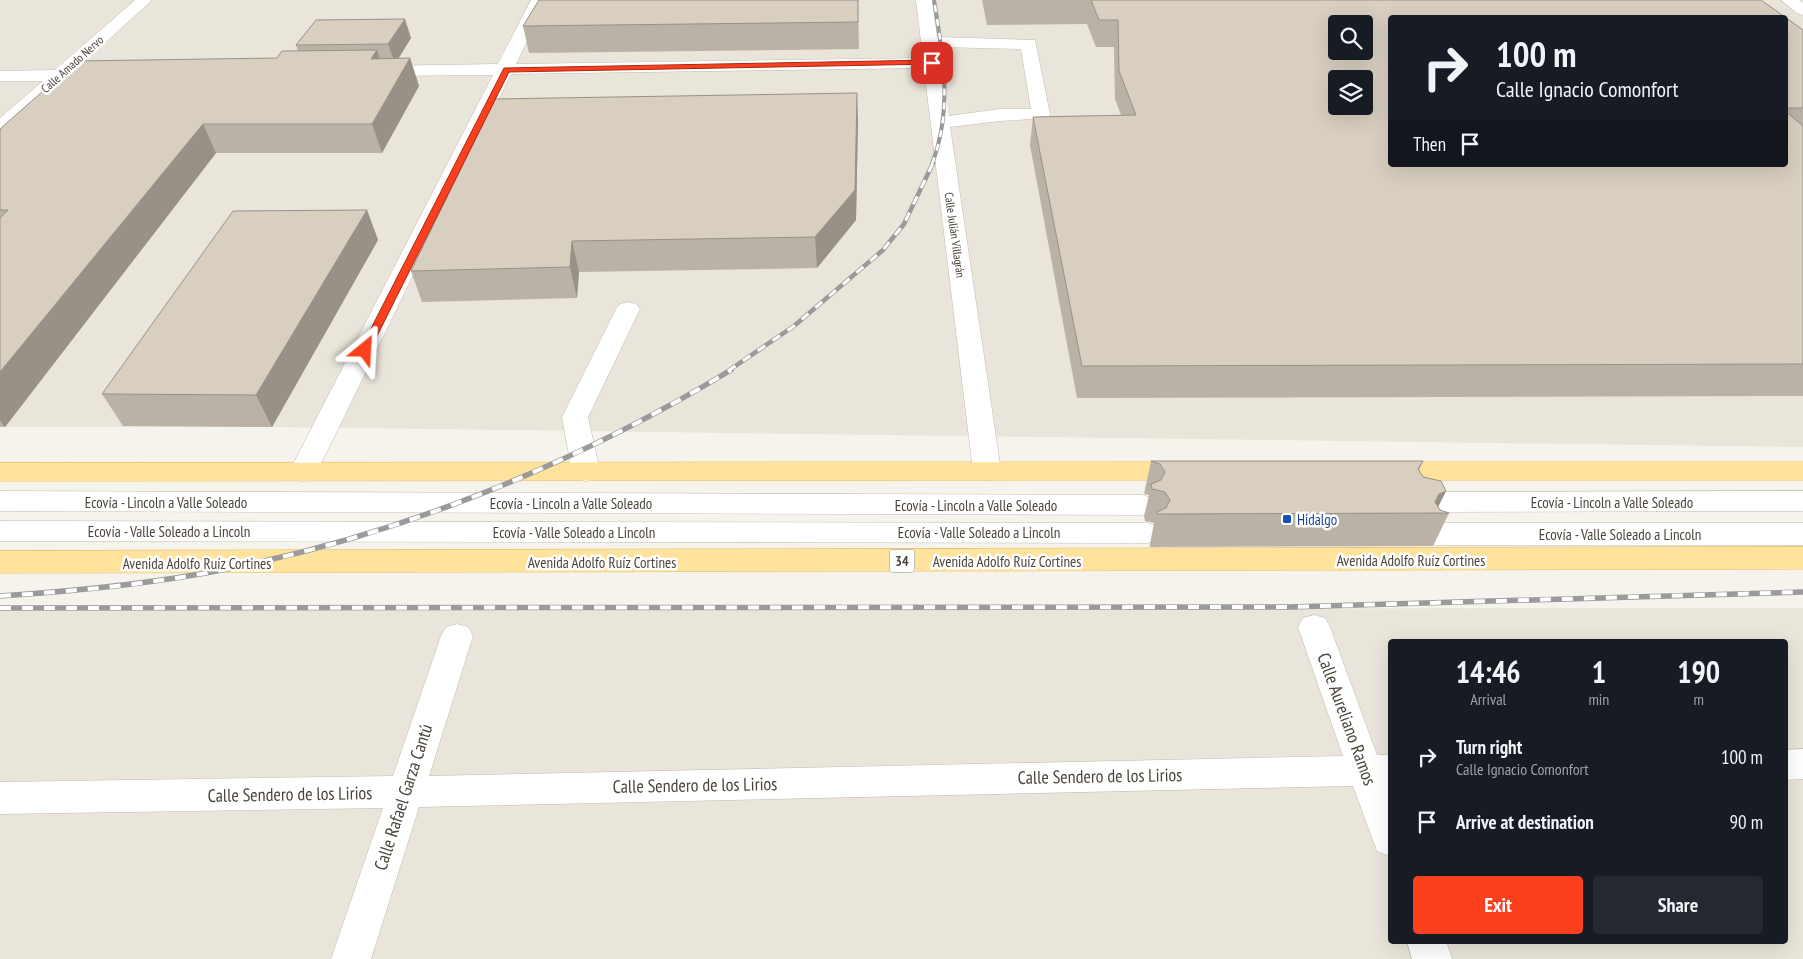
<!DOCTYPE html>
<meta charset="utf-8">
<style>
:root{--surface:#171b24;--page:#242831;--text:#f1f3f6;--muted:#9ea1a6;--accent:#fc3f1d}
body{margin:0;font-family:"PT Sans Narrow",sans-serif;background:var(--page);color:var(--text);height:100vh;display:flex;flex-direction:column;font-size:19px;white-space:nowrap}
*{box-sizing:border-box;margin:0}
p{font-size:16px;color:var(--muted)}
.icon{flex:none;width:28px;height:28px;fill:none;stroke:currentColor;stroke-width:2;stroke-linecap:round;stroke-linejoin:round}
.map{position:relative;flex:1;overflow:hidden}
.sheet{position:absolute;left:1388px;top:639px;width:400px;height:305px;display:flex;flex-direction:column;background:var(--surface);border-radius:5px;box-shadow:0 5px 20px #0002}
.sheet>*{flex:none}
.top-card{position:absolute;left:1388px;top:15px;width:400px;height:152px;border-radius:5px;box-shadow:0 5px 20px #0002;background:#171b24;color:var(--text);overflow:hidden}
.buttons{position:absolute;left:1328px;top:15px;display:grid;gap:10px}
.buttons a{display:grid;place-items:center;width:45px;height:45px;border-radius:5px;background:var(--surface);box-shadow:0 5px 20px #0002;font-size:25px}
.pin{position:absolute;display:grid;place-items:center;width:42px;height:42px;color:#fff;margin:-21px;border-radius:10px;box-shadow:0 2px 8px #0006}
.me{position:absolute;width:55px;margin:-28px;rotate:27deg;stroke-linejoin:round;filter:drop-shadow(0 0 4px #0008)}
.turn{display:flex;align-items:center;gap:18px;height:105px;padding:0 25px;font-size:22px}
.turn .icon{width:65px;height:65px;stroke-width:2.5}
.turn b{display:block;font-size:35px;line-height:42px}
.then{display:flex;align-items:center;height:48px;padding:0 25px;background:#0003;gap:10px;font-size:19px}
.eta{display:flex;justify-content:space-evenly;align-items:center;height:85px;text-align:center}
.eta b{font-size:30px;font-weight:700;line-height:35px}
.button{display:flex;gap:10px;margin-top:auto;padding:10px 25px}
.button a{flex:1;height:58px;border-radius:5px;background:var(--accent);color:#fff;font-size:20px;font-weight:700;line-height:58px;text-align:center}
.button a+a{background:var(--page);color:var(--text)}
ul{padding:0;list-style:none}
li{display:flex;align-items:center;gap:15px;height:65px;padding:0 25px}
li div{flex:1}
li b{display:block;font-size:19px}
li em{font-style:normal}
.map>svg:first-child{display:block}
</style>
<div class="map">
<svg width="1803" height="959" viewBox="0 0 1803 959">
<rect width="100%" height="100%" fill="#f6f3ec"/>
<path fill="#eae5da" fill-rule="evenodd" d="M0,0H1803V447L272,427H0ZM1390,18H1785V165H1390ZM1336,24H1364V51H1336ZM1336,79H1364V106H1336Z
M1803,608V959H0V610ZM1390,641H1785V941H1390Z"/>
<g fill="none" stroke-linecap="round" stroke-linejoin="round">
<defs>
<path id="minor" d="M135,0H152L75,70L104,71L107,75L104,79L64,81L7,132L0,134V118L43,81H0V71L55,70Z
M531,0H547L516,64L923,58L916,0H932L937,37L1035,40L1050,114L1048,118L1000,121L950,127L1001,471L997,478L987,480L977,478L973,471L924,68L511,74L317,472L313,479L303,481L293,479L289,472L493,75L376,76L370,75L367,71L370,67L376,66L498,64ZM939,47L1021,49L1031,109H1000L949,116Z
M1781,0H1799L1803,3V15L1797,13Z
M628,302L636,304L640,309L588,417L600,472L596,479L586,481L576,479L572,472L562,417L616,309L620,304Z
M0,491L1142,495L1152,498L1156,505L1152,512L1142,515L0,511Z
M1803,491V511L1420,512L1410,509L1406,502L1410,495L1420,492Z
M0,521L1147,523L1157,526L1161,533L1157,540L1147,543L0,541Z
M1436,523H1803V545H1436L1426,541L1422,534L1426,527Z
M1314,615L1325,618L1330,627L1377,755H1390V856L1377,851L1353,786L419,807L371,959H331L383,808L0,814V782L393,776L441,636L446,627L457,624L468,627L473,636L429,776L1343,756L1298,627L1303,618Z
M1803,749V779L1785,780V750Z
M1407,941H1446L1452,959H1412Z"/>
<path id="major" d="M1187,462L1197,464L1201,471L1197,478L1187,480L0,481V463Z
M1382,462H1803V480H1382L1372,478L1368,471L1372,464Z
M1803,547V569L0,573V551Z"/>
</defs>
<use href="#minor" stroke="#c2bbae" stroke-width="1"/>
<use href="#major" stroke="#e6c16a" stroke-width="1"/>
<use href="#minor" fill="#fff" fill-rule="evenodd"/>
<use href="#major" fill="#ffe39c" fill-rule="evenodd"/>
<defs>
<path id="rail-far2" d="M932,164C953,109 943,56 934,0"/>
<path id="rail-far1" d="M728,371L794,326L883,250L904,224L933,163"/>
<path id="rail" d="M0,596C76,591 152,584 227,569C404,534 577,463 731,370
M0,608L1290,607L1803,592"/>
</defs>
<use href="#rail-far2" stroke="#9a9a9a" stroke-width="4"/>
<use href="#rail-far1" stroke="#9a9a9a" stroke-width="4.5"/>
<use href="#rail" stroke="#9a9a9a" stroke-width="5.5"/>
<use href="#rail-far2" stroke="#fff" stroke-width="2.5" stroke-dasharray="7" stroke-linecap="butt"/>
<use href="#rail-far1" stroke="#fff" stroke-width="3" stroke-dasharray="9" stroke-linecap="butt"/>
<use href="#rail" stroke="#fff" stroke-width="4" stroke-dasharray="11" stroke-linecap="butt"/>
</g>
<path fill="#bab2a6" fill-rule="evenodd" d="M858,0L859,49L529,53L523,26Z
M982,0H1761L1803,30V396L1077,398L1030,145L1033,117L1121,115L1115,99L1114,47H1096L1087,24L987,25ZM1390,18H1785V165Z
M411,38L398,59L410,58L419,86L382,153H216L5,427H0V129L277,58L298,51L296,45Z
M858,121L856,220L817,268L579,272L577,298L422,302L411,271Z
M367,210L378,240L272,427L123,426L102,394Z
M1151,461H1423L1419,470L1423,477L1446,491L1438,507L1440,510L1449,513L1433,546L1150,547V544L1154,523L1145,521L1144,516L1149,495L1144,494Z"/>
<path fill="#979187" d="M405,19L411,38L395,64L388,44Z
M377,50L386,77L371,59Z
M410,58L419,86L382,153L372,124Z
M857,93L858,121L856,220L817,268L815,237Z
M203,124L216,153L5,427L0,420V372Z
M367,210L378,240L272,427L256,395Z
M572,241L579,272L577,298L570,267Z
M1446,491L1435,513L1430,514L1439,494Z"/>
<path fill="#d8cfc1" stroke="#979187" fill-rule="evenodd" d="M539,0H858V22L523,26Z
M1091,0H1761L1803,30V108H1785V18H1390V165H1785V111L1803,126V364L1082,366L1033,117L1136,115L1119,71L1118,20H1099ZM1336,24H1364V51H1336ZM1336,79H1364V106H1336Z
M405,19L388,44L296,45L316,20Z
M377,50L371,59L410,58L372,124H203L0,372V218L8,210H0V129L77,61L277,58L282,51Z
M857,93L855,190L815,237L572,241L570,267L411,271L495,99Z
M367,210L256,395L102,394L233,211Z
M1151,461H1423L1418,469L1423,477L1441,481L1446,491L1439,494L1435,502L1440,510L1449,513L1157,514V512L1166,508L1170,500L1165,492L1152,489L1151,484L1161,480L1165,472L1160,464Z"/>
<path fill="#fc3f1d" stroke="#a42913" d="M932,60L935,64L509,72L370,350L365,353L360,350L504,68Z"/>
<rect fill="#1a4fb4" stroke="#fff" stroke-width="2" x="1282" y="514" width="10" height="10" rx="2.5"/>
<g text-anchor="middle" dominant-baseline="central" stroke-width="5" stroke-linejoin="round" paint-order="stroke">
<g font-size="12" fill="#4b4439" stroke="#fff">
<text transform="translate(72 64) rotate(-42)">Calle Amado Nervo</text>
<text transform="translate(955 235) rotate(82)">Calle Julián Villagrán</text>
</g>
<rect fill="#fff" stroke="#817c74" stroke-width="1" x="889.5" y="549.5" width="25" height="23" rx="4"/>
<g font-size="14" font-weight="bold" fill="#4b4439">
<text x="902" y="561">34</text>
</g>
<g font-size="15" fill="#4b4439" stroke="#fff">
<text x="166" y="502">Ecovía - Lincoln a Valle Soleado</text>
<text x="1612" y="502">Ecovía - Lincoln a Valle Soleado</text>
<text x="571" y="503">Ecovía - Lincoln a Valle Soleado</text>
<text x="976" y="505">Ecovía - Lincoln a Valle Soleado</text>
<text x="169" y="531">Ecovía - Valle Soleado a Lincoln</text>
<text x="574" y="532">Ecovía - Valle Soleado a Lincoln</text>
<text x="979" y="532">Ecovía - Valle Soleado a Lincoln</text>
<text x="1620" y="534">Ecovía - Valle Soleado a Lincoln</text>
<text x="1411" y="560">Avenida Adolfo Ruíz Cortines</text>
<text x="1007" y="561">Avenida Adolfo Ruíz Cortines</text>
<text x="602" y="562">Avenida Adolfo Ruíz Cortines</text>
<text x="197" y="563">Avenida Adolfo Ruíz Cortines</text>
</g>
<g font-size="15" fill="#164399" stroke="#fff" text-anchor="start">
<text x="1297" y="519">Hidalgo</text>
</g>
<g font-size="18" fill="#4b4439" stroke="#fff">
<text transform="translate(1347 719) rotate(70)">Calle Aureliano Ramos</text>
<text transform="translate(1100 776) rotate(-1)">Calle Sendero de los Lirios</text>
<text transform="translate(695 785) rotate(-1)">Calle Sendero de los Lirios</text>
<text transform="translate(290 794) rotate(-1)">Calle Sendero de los Lirios</text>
<text transform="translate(403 797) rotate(-72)">Calle Rafael Garza Cantú</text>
</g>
</g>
</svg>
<div class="buttons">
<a><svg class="icon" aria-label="search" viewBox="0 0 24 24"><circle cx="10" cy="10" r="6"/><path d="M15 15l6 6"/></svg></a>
<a><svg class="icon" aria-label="layers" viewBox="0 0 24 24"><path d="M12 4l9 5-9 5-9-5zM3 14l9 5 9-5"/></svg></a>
</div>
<div class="pin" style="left:932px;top:63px;background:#d93025"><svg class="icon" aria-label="arrive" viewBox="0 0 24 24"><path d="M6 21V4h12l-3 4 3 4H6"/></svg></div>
<svg class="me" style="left:365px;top:350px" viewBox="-20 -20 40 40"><path d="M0-17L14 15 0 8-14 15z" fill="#fc3f1d" stroke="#fff" stroke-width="4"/></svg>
<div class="top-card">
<div class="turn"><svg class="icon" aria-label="right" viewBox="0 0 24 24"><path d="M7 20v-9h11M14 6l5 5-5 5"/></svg><div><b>100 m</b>Calle Ignacio Comonfort</div></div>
<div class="then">Then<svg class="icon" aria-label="arrive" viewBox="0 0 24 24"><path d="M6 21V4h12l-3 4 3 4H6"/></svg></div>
</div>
<section class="sheet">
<div class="eta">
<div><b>14:46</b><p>Arrival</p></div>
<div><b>1</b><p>min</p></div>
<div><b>190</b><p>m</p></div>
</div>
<ul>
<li><svg class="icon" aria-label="right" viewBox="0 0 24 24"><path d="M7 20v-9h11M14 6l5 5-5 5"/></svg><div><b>Turn right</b><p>Calle Ignacio Comonfort</p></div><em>100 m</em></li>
<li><svg class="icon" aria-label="arrive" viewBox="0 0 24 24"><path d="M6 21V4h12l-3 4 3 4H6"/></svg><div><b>Arrive at destination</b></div><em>90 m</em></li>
</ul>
<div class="button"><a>Exit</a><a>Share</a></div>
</section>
</div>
